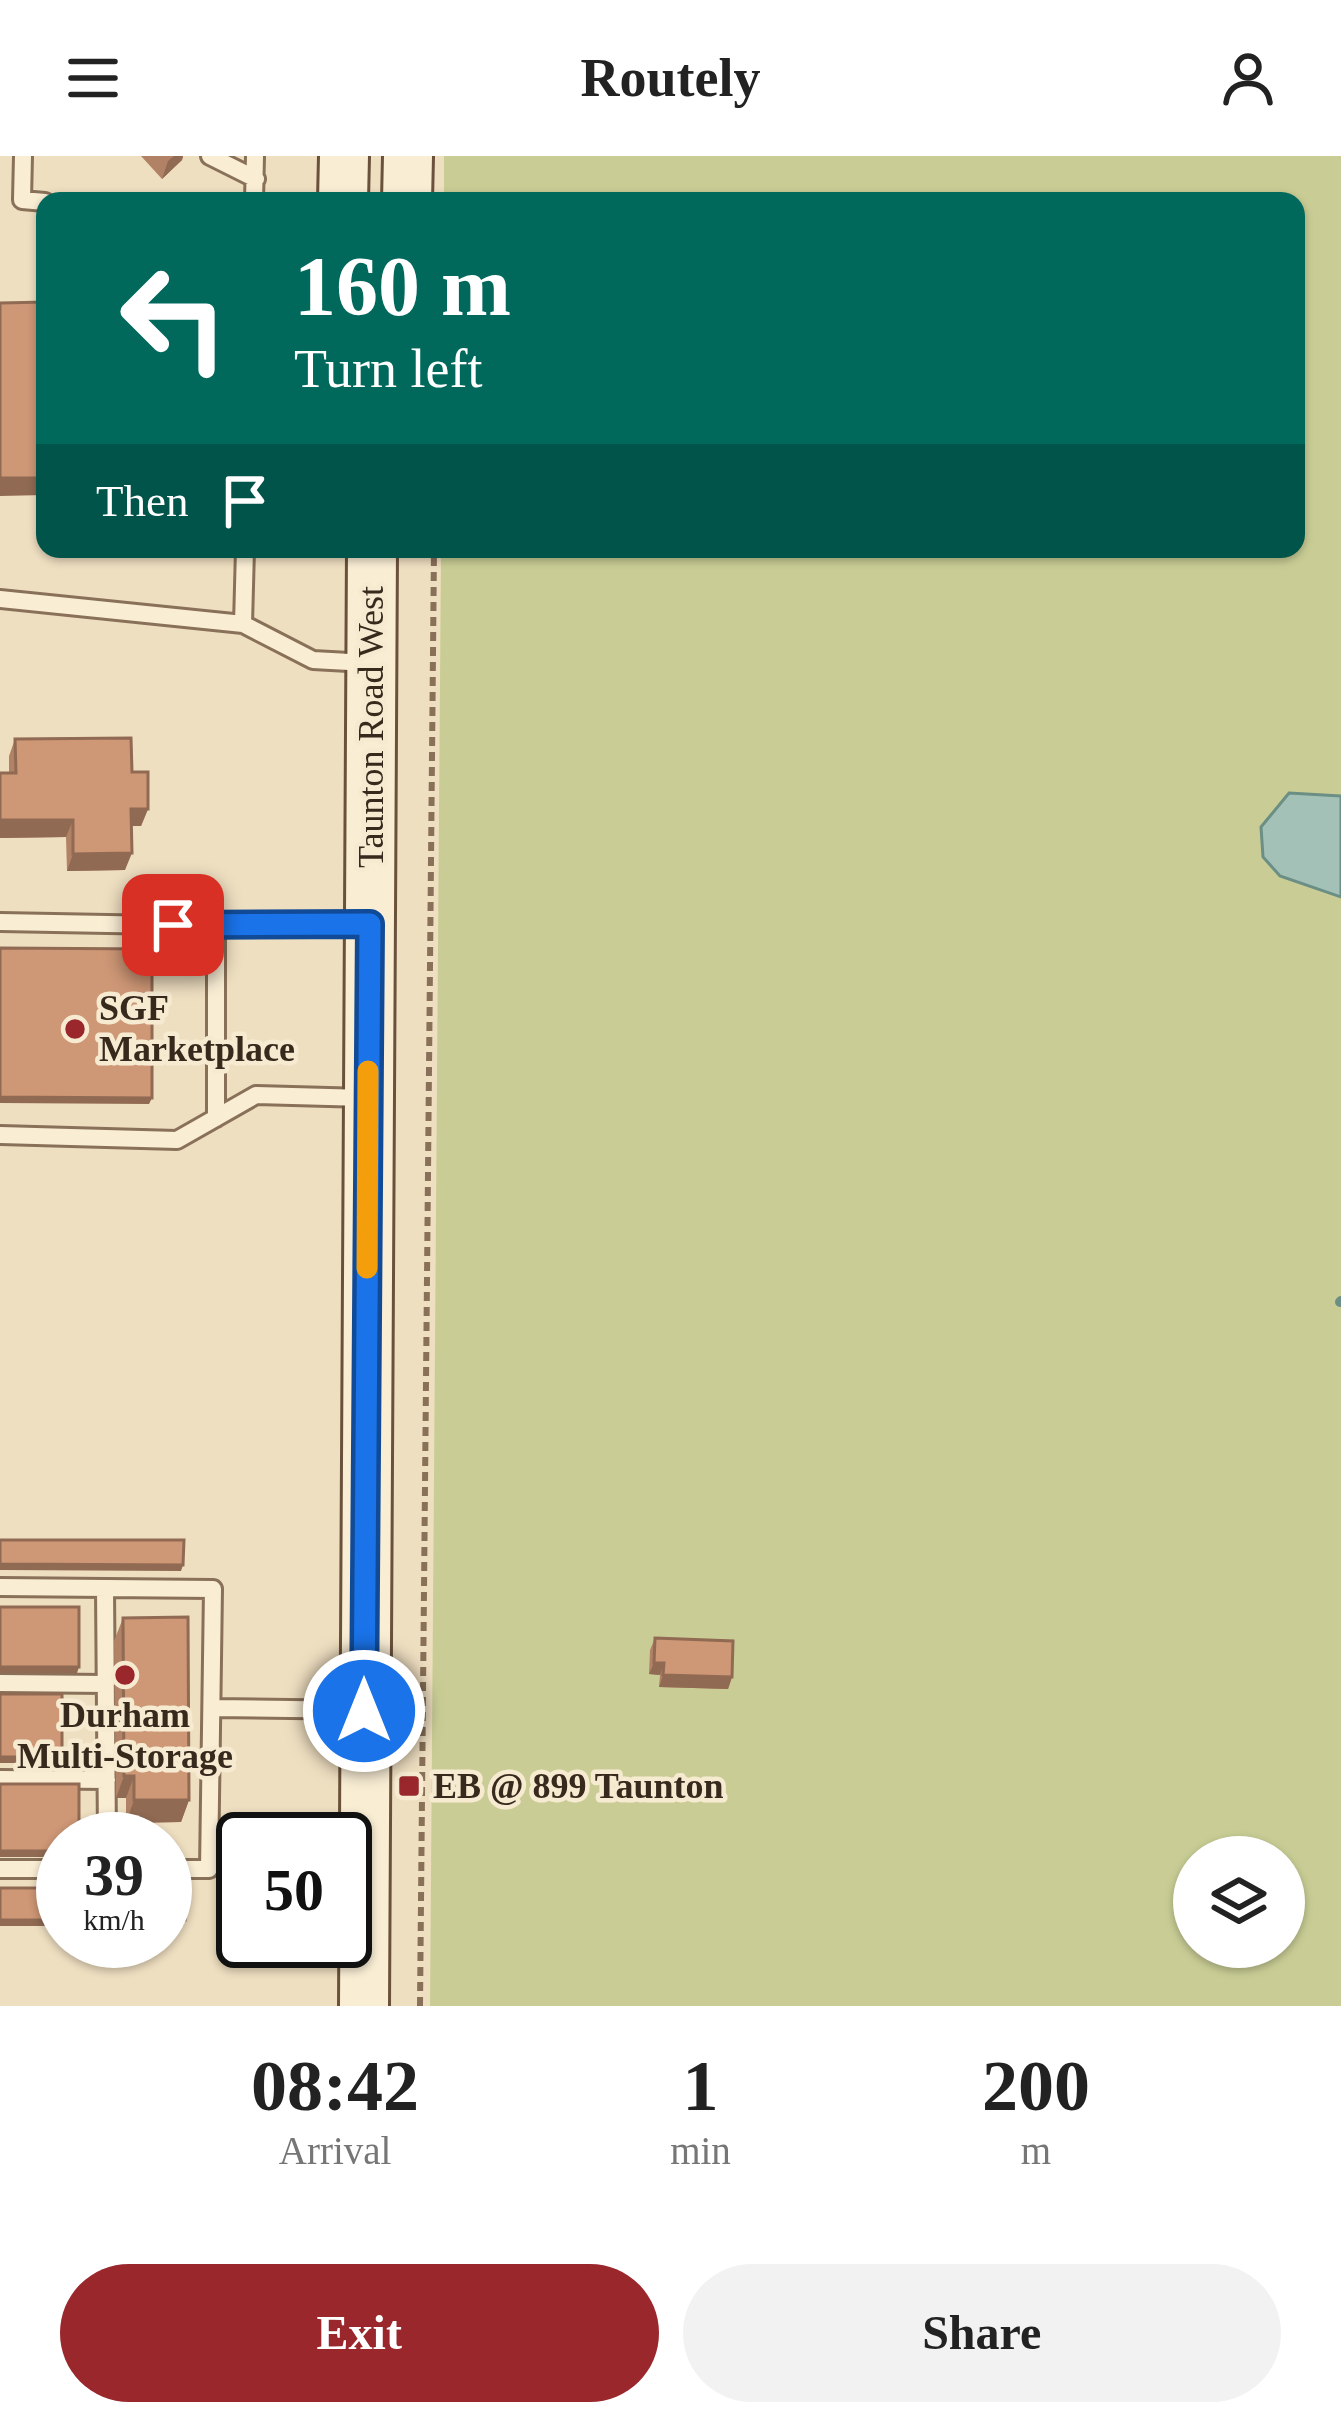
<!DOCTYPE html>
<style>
:root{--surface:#fff;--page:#f2f2f2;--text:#222;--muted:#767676;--accent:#99272c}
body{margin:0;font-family:Georgia,serif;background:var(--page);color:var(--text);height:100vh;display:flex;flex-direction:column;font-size:45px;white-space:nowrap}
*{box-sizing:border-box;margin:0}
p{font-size:39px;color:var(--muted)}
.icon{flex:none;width:66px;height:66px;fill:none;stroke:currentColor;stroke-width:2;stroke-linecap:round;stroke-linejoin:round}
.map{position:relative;height:1850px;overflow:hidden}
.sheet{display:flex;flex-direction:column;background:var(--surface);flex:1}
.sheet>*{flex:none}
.banner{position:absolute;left:36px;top:36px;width:1269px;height:366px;border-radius:24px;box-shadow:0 3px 9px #0004;background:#00695c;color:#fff;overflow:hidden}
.controls{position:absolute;left:1173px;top:1680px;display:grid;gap:24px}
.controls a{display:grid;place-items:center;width:132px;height:132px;border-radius:50%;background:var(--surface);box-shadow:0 3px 9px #0004;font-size:60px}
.speed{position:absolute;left:36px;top:1656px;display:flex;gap:24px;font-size:60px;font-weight:700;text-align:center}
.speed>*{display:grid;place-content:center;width:156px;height:156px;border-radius:50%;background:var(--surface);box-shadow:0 3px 9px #0004;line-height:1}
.speed small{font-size:30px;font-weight:400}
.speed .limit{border:6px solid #111;border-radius:18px;background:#fff;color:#111}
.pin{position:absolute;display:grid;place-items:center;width:102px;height:102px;color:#fff;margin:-51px;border-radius:24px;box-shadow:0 6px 18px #0006}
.me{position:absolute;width:132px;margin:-66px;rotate:0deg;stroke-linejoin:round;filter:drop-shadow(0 0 9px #0008)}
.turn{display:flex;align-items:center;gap:42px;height:252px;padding:0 60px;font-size:54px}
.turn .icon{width:156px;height:156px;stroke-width:2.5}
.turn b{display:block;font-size:84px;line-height:102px}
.then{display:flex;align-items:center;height:114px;padding:0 60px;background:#0003;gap:24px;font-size:45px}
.eta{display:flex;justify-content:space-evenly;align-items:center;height:204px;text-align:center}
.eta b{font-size:72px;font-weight:800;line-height:84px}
.action{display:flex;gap:24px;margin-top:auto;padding:24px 60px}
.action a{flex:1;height:138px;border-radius:72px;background:var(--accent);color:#fff;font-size:48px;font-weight:800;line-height:138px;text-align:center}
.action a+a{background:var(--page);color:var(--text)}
header{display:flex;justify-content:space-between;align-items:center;height:156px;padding:0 60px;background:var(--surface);font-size:54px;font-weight:800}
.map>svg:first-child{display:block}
</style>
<header><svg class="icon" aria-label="menu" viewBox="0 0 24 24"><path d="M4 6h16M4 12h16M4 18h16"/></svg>Routely<svg class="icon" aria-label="person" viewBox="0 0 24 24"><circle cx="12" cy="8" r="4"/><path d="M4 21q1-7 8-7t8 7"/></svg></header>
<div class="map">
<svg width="1341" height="1850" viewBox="0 0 1341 1850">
<rect width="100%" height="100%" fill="#efdfc1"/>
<path fill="#c9cd95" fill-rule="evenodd" d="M444,0H1341V1850H430L441,393H1296V45H444ZM1194,1701H1284V1791H1194Z"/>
<path fill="#a4c1b7" stroke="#6b8f85" stroke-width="3" d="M1289,637L1341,640V741L1280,720L1263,701L1261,671Z"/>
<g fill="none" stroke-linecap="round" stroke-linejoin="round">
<path stroke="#6b8f85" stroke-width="10" d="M1340,1146L1341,1145"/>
<defs>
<path id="service" d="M23,0L22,44L45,46
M210,0L256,23
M254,45L255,0
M0,443L243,468L313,504L367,507
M243,468L245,393
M0,766L216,770L369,768
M216,962V770
M0,979L177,984L256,939L365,942
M0,1431L213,1433L209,1713H165
M105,1432L107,1683
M0,1527L106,1528
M213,1552L363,1554
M0,1623L107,1624
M0,1713H63"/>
<path id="secondary" d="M343,45L344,0
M407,45L408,0
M364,1850L372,393"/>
</defs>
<use href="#service" stroke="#897058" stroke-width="22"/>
<use href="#secondary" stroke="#6a513b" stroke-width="54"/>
<path stroke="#897058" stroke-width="6" stroke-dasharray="9 6" stroke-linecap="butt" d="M420,1850L434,393"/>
<use href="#service" stroke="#f9edd4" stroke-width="16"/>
<use href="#secondary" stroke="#f9edd4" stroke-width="48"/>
</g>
<path fill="#b18265" d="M141,0H183L182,4L162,23Z
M15,583L132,616L148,653L141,670H131L125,714L67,715L66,681L0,682V618L9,617V600Z
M123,1462L189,1644L181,1666L126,1667V1642H116L114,1485Z
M655,1482L732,1521L728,1533L659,1531L660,1519L649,1518L650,1494Z"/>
<path fill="#906a53" d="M174,0H183L182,4L162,23L168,5Z
M0,322H45V339L0,340Z
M131,653H148L141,670H125Z
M0,664H73L66,681L0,682Z
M132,697L125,714L67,715L73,698Z
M0,941L152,942L149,948L0,947Z
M0,1408L183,1409L181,1415L0,1414Z
M654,1507H664L660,1519L649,1518Z
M0,1511H79L77,1517H0Z
M663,1519L732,1521L728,1533L659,1531Z
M0,1601H62L60,1607H0Z
M124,1620H134L126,1642H116Z
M134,1644H189L181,1666L126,1667Z
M0,1695H63V1701H0Z
M0,1764H63V1770H0Z
M165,1764H185L183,1770H165Z"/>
<path fill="#ce9776" stroke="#906a53" stroke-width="3" d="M45,146V322H0V147Z
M131,582L132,616H148V653H131L132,697L73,698V664H0V617H16L15,583Z
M0,792L152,793V942L0,941Z
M0,1384H184L183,1409L0,1408Z
M0,1451H79V1511H0Z
M188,1461L189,1644H134V1620H124L123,1462Z
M655,1482L733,1485L732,1521L663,1519L664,1507H654Z
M0,1538H62V1601H0Z
M0,1628H79V1683H63V1695H0Z
M0,1732H63V1764H0Z
M165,1732H185V1764H165Z"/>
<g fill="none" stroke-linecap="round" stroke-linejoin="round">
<defs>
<path id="route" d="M173,769L370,768L364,1555"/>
</defs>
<use href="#route" stroke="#114b97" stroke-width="30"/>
<use href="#route" stroke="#1a73e8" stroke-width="21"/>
<path stroke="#f59e0b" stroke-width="21" d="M367,1112L368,915"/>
</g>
<g fill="#99272c" stroke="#f6ead1" stroke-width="4.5">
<circle cx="75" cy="873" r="12"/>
<circle cx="125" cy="1519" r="12"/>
<rect x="397" y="1618" width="24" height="24" rx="6"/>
</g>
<g text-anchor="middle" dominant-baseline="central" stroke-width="9" stroke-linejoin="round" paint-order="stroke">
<g font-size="36" fill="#38291d" stroke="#f6ead1">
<text transform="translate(371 571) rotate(-90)">Taunton Road West</text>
</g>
<g font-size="36" font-weight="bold" fill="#38291d" stroke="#f6ead1" text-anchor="start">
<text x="99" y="852">SGF<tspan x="99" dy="41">Marketplace</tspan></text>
<text x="125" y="1559" text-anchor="middle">Durham<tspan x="125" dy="41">Multi-Storage</tspan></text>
<text x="433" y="1630">EB @ 899 Taunton</text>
</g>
</g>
</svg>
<div class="controls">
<a><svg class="icon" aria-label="layers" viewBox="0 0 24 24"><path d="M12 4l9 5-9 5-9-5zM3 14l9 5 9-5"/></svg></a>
</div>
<div class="speed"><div>39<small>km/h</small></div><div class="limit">50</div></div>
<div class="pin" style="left:173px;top:769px;background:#d93025"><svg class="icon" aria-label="arrive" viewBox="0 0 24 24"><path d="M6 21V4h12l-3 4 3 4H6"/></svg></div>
<svg class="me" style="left:364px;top:1555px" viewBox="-20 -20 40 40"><circle r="17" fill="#1a73e8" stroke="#fff" stroke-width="3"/><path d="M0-11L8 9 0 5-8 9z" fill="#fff"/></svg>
<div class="banner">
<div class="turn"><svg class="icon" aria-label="left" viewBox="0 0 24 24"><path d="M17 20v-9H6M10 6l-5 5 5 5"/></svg><div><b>160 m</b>Turn left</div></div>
<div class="then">Then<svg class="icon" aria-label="arrive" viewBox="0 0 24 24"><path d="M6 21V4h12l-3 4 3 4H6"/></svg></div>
</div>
</div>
<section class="sheet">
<div class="eta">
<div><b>08:42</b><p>Arrival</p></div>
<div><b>1</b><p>min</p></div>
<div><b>200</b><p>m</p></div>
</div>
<div class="action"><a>Exit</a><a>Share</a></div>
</section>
